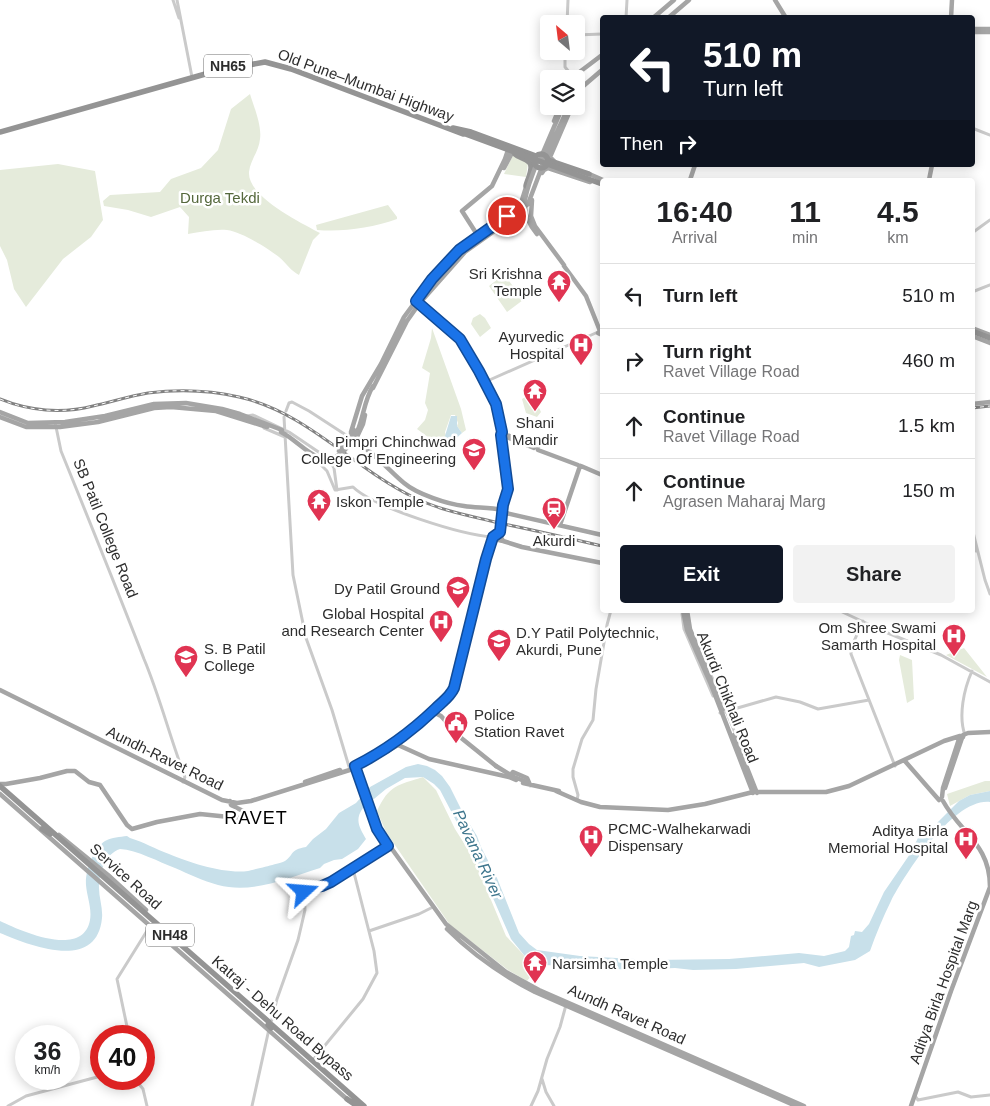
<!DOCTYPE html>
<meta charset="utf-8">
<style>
:root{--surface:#fff;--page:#f2f2f2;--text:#202124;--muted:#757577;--line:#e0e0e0;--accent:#111827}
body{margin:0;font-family:Arial,sans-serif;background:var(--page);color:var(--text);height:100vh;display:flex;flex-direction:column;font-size:19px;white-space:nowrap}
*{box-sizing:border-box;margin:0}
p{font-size:16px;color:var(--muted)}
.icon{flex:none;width:28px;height:28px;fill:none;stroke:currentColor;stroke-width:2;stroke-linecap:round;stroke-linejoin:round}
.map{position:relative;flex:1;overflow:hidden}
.drawer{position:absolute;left:600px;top:178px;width:375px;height:435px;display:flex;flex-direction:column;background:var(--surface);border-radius:5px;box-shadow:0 2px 12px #0003}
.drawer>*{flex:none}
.hud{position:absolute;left:600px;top:15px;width:375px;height:152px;border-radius:5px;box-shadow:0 2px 12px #0003;background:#111827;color:#fff;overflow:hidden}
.needle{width:32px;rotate:332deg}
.controls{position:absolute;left:540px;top:15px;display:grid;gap:10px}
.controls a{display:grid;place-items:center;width:45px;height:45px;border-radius:5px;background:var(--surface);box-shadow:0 2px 12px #0003;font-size:25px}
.speed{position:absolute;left:15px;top:1025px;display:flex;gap:10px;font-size:25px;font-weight:700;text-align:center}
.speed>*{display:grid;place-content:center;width:65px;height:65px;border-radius:50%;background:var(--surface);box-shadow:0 2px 12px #0003;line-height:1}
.speed small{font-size:12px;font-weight:400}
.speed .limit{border:8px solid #d22;background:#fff;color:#111}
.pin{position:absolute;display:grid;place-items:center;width:42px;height:42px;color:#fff;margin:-21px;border:2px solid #fff;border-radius:50%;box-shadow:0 1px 5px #0007}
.me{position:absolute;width:55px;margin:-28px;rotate:71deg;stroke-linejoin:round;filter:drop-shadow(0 0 4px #0008)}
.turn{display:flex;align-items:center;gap:18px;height:105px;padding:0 20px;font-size:22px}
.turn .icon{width:65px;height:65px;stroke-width:2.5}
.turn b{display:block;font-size:35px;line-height:42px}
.then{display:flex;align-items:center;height:48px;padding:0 20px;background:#0003;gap:10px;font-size:19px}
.eta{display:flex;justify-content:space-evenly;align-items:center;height:85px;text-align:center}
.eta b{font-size:30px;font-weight:700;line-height:35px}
.primary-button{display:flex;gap:10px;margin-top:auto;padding:10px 20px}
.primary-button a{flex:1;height:58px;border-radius:5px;background:var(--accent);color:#fff;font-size:20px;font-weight:700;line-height:58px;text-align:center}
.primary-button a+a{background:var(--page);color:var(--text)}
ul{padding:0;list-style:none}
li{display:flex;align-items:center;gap:15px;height:65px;padding:0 20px;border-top:1px solid var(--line)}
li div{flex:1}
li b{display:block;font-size:19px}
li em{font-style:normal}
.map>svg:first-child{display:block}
</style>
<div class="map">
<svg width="990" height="1106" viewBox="0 0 990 1106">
<rect width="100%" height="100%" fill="#fff"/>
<path fill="#e5ebdb" d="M250,94C254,107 262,126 260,139C259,151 250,161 249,172C247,197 302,223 320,233L313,240L299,275C291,271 286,263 279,257C267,248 242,232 227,230C214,229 201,232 188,234L189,217L180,207L151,217L128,210L104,206L103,201L110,195L160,192L171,179L201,168L218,150L231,109Z
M513,155L528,163L526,177L504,174Z
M58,164L95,171L103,220L91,237L63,259L26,307L14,289L7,260L0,246V170Z
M388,205L397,217V219C371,228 344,232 317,230L316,225Z
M504,274L523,300L507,312L489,286Z
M480,314L485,318L491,328L480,337L471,324L473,318Z
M432,328L461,409L466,430L462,433L457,426L458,423L455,415H451L445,432L448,444L445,446L435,438L432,440L417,429L425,420L428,410L425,403L430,373L422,368L431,338Z
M532,393L541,412L537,417L526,413L522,399Z
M964,648L987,677L946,655Z
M900,655L912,660L914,699L907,703L899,660Z
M423,777L436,790L455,829L474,859L506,936L537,969L527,981L508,970L450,925L386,832L377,811C389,785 398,785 423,777Z
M985,781H990V791L970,795L950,806L947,794Z"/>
<path fill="#c8e0ea" d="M451,416H457V426L462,433L449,445L445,436Z
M418,764L427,766L435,770L442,776L450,787L464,815L477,836L481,847L497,878L519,933L529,944L537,950L580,956L653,960L729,959L799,953L824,956L845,951L849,947L851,936L854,935L855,931L862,932L869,924L884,892L910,854L918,838L929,831L959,801L970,795L990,791V802C953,798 906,873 891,901C883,917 876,934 870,951L855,960L819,967L804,963L736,969L693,970L675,968L629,970L582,966L540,965L528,960L511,939L475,857L440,790L434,784L423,777L405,778L386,789L363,808C354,820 360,828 366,839L358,849L342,859L334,860L324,864L320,868C288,878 253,894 218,885C203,881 189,874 175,868C159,862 137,850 120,849C105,854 99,873 99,888C99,898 103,908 102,918C97,972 31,946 0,933V921C21,931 83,959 90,920C92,908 87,897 86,885C85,871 93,849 105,841C112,837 120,837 127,836L130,838C144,842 155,849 169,854C190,863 225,874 248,871C252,870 282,863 285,861C295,854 289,850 306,847L313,839L326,829L339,813L356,803L370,787L406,767Z"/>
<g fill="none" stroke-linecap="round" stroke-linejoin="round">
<path stroke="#cacaca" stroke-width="3" d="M173,0L179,18
M177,0L192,77
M626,18L627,0
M567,24L568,0
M576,35L602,34
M565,51V67L573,77
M972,128L990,135
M972,233L990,220
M972,292L990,285
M485,382L598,332
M286,411L289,403L292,402L309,411L349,437
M247,416L253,415L289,432L323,455
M284,417L293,575L306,638L332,710L350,770
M55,422L61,451C89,520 117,589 144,659C160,697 170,738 185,777L183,782
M264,428L285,437
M311,455L327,471L335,490L353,487C375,508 462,535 493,537
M330,462L334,468L337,490
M972,528L985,580L990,594
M972,537L976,551
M838,610L883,631L941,655L990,682
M682,614L684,629L713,696
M863,621L851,648V654L895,766
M699,646L736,735
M720,713L776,697L800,702L818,709L869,700
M965,735C958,716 964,689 972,671
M577,800L578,795L573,777V769L582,739L593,720L596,689L607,625L611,610
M369,931L419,914L431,908
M271,1023L277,999L298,940L305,910L304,890L322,886L331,882L390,845
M129,1036L117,979L150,926
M313,1060L363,999L377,973L374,951L353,869
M135,1079L143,1089L147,1106
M542,1079L546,1092L554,1106
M915,1096L918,1100L958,1092L971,1097L990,1095
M8,1106L26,1096L101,1076
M252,1106L269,1029
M531,1106L538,1091L547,1059L560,1027L566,1005"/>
<path stroke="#a5a5a5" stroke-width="4.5" d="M775,0L786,18
M653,18L674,0
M668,18L689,0
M951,18L952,0
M972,29H990
M972,32H990
M574,79L573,77L602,55
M576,96L581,88L602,70
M554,121L560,106
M554,161L550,157L572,106
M539,162L563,106
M542,164L569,106
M504,168L513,151
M542,173L544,170L548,168L590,182
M587,173L603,180
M690,180L695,165
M929,180L932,165
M532,200L531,216L535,226L564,265
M478,236L462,211L492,186L505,159L509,147
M564,266L586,296L600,331
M420,301C432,312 446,322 457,334C477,355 502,405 504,434
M972,328L990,335
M600,331L602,332L600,334L598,333Z
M972,336L990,343
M373,388L407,321L419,304L465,252L503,225L528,204L542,167
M972,404L990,402
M0,412L28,423L65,422L105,416L154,404L186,403L222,409L240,414L282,430
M0,417L26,427H60L98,422L154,408L171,407L216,411L267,427
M351,432L362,396L381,364L404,317L432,279L459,250L507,216L518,205L522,200L527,184
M504,434L538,447
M501,436L508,489L502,510
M504,436L534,448
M350,441C366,443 391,473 404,483C417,494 447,504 464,506C476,508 490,507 502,510
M355,441L363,424L365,415
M538,450L578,465
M581,466L602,475
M506,513L602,535
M560,525L580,466
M502,539L501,538L505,514
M498,540L500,539V537L493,536L494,538C497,539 500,541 503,541L522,547L602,563
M683,610L687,630L710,682L753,793
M687,610L690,629L723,709
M0,690L222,800L237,803L251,801L356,768
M433,712L441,716L460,737L496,766
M734,735L757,793
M398,745L429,759L509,777L516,780
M391,746L405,735
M904,760L939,800
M356,765L359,766L358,768L355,767Z
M359,767L398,745L454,692L494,538
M358,768L379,831L446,924L506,972L539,990L804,1106
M509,777L513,772L527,778L530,785
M305,782L340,770
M523,783L559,791
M0,784H6L40,778L67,771H75L89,782L100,785L127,825L132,829L157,822L200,814L239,818H243V811L231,805L230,801
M556,791L581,802L600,807L668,810L705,804L753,792H826L849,786L944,741L960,736L963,737
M0,794L348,1100
M942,797L943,788L960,736
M59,835L108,875L146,910
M447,929C473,955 502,975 535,992L796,1106
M170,932L185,945
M911,1106L951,991L990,887C990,844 961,834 943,801"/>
<path stroke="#949494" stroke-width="5.5" d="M453,128L471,132L536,156
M0,132L216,71L265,62L291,69L463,134
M515,154C519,158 525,158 529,162C535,167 527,180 526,186
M548,160L589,174
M972,331L990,338
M0,786L269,1022
M42,829L50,834
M272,1025L364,1106
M347,1099L357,1106"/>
<defs>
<path id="rail" d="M0,399C29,411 62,414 93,406C111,402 130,396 148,393C179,389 209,390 239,397C307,412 354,469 415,498C442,511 471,516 499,523C533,530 568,538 602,546
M972,408L990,406"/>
</defs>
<use href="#rail" stroke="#828282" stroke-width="3"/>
<use href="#rail" stroke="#fff" stroke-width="1" stroke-dasharray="4" stroke-linecap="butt"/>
<path stroke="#a5a5a5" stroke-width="4.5" d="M536,165C526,193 516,209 537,234
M281,432C295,439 306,453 320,458C338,465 354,441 359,427C364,413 365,399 373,386
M339,451L354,430
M496,766L514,777L527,782
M945,788L963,735L968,733L990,732"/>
<path stroke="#949494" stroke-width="5.5" d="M460,132L602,184
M534 161a7 7 0 1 1 14 0a7 7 0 1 1-14 0Z
M268,1025L271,1028"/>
</g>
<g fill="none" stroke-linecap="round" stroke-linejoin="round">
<defs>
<path id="route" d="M304,892L305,890L322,886L331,882L388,846L377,829L355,766C385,751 411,732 435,709C442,702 450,697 454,688L486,559L493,537L500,532L503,505L508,489L501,435L502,432L496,404L479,371L460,339L416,301L432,279L459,250L507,216"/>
</defs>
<use href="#route" stroke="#114b97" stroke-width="12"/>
<use href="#route" stroke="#1a73e8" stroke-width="9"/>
</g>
<defs>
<symbol id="temple-pin" viewBox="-11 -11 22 30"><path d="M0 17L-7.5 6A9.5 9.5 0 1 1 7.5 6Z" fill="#e03452" stroke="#fff"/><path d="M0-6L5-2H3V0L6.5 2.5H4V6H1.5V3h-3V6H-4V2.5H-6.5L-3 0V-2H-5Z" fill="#fff"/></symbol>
<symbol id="hospital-pin" viewBox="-11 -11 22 30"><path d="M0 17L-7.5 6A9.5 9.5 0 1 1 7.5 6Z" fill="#e03452" stroke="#fff"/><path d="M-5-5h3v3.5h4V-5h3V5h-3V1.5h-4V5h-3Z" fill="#fff"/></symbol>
<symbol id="university-pin" viewBox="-11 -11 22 30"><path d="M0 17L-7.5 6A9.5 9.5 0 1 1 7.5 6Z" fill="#e03452" stroke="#fff"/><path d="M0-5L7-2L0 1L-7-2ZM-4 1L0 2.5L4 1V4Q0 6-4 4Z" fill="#fff"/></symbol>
<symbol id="station-pin" viewBox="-11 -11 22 30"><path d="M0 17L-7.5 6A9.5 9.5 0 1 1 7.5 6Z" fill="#e03452" stroke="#fff"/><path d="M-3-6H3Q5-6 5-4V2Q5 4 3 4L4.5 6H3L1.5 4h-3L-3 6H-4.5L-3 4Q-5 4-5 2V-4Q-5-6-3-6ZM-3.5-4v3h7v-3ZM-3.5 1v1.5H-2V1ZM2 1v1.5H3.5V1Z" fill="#fff"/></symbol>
<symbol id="civic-pin" viewBox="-11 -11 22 30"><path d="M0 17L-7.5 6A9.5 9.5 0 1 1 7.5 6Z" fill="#e03452" stroke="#fff"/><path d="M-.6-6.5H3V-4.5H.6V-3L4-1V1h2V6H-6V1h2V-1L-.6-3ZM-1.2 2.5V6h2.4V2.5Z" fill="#fff"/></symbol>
</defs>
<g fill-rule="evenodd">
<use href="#temple-pin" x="545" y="268" width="28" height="38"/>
<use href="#hospital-pin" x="567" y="331" width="28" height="38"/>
<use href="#temple-pin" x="521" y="377" width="28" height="38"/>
<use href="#university-pin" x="460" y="436" width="28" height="38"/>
<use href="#temple-pin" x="305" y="487" width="28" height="38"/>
<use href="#station-pin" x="540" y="495" width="28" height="38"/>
<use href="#university-pin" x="444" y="574" width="28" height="38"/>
<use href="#hospital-pin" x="427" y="608" width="28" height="38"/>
<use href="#hospital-pin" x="940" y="622" width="28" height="38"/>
<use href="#university-pin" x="485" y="627" width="28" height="38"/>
<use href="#university-pin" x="172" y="643" width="28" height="38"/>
<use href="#civic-pin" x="442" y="709" width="28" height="38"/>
<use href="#hospital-pin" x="577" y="823" width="28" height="38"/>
<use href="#hospital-pin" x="952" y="825" width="28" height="38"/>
<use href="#temple-pin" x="521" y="949" width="28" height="38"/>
</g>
<g text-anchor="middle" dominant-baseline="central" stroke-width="5" stroke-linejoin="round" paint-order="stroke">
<g fill="#fff" stroke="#6c6c6c" stroke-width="1">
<rect x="204" y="54.5" width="48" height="23" rx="4"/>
<rect x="146" y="923.5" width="48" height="23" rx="4"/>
</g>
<g font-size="14" font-weight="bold" fill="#2d2d2d">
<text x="228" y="66">NH65</text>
<text x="170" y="935">NH48</text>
</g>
<g font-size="15" fill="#2d2d2d" stroke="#fff">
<text transform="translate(366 85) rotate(20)">Old Pune–Mumbai Highway</text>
<text transform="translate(106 528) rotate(68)">SB Patil College Road</text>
<text transform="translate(728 697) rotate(68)">Akurdi Chikhali Road</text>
<text transform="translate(165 758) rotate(26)">Aundh-Ravet Road</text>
<text transform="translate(126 876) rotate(42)">Service Road</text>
<text transform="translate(943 982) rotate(-70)">Aditya Birla Hospital Marg</text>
<text transform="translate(627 1014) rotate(24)">Aundh Ravet Road</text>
<text transform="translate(283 1018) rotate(41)">Katraj - Dehu Road Bypass</text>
</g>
<g font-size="15" fill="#55683c" stroke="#fff">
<text x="220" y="197">Durga Tekdi</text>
</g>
<g font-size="15" fill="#2d2d2d" stroke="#fff" text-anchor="end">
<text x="542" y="273">Sri Krishna<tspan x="542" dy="17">Temple</tspan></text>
<text x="564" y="336">Ayurvedic<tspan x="564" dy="17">Hospital</tspan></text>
<text x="535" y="422" text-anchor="middle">Shani<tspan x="535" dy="17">Mandir</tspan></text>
<text x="456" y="441">Pimpri Chinchwad<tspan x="456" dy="17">College Of Engineering</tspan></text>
<text x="336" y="501" text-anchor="start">Iskon Temple</text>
<text x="554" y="540" text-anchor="middle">Akurdi</text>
<text x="440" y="588">Dy Patil Ground</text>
<text x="424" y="613">Global Hospital<tspan x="424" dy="17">and Research Center</tspan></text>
<text x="936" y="627">Om Shree Swami<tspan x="936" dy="17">Samarth Hospital</tspan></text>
<text x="516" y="632" text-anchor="start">D.Y Patil Polytechnic,<tspan x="516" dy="17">Akurdi, Pune</tspan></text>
<text x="204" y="648" text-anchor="start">S. B Patil<tspan x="204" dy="17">College</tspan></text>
<text x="474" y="714" text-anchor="start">Police<tspan x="474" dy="17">Station Ravet</tspan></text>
<text x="608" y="828" text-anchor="start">PCMC-Walhekarwadi<tspan x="608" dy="17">Dispensary</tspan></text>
<text x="948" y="830">Aditya Birla<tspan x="948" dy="17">Memorial Hospital</tspan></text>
<text x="552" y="963" text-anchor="start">Narsimha Temple</text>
</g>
<g font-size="16" font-style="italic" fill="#3e768d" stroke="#fff">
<text transform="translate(478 854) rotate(65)">Pavana River</text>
</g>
<g font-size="18" letter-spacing="1" fill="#000" stroke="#fff">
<text x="256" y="818">RAVET</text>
</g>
</g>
</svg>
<div class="controls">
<a><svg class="needle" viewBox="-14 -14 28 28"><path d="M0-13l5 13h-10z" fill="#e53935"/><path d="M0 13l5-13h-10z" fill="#757577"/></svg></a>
<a><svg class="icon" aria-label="layers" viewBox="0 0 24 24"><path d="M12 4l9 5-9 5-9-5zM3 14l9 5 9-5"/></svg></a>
</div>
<div class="speed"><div>36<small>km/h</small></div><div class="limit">40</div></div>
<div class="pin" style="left:507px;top:216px;background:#d93025"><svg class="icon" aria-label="arrive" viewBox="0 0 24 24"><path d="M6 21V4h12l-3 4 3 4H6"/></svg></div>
<svg class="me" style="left:304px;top:892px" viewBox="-20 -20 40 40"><path d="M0-17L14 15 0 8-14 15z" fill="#1a73e8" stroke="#fff" stroke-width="4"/></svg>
<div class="hud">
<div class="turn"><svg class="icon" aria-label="left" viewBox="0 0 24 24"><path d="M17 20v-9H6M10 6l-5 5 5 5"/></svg><div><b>510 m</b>Turn left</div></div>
<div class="then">Then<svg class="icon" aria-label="right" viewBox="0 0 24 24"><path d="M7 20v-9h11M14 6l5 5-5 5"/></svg></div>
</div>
<section class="drawer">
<div class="eta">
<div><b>16:40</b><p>Arrival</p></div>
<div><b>11</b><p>min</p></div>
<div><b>4.5</b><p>km</p></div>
</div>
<ul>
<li><svg class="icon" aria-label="left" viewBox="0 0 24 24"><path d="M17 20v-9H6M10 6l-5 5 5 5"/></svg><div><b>Turn left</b></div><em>510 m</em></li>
<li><svg class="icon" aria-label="right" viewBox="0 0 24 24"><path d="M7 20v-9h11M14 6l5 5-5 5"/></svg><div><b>Turn right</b><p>Ravet Village Road</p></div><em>460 m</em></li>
<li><svg class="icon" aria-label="ahead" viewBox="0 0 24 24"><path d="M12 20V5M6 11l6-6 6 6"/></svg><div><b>Continue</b><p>Ravet Village Road</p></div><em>1.5 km</em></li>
<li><svg class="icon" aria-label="ahead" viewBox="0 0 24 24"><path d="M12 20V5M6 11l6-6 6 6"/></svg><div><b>Continue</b><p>Agrasen Maharaj Marg</p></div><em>150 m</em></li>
</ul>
<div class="primary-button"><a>Exit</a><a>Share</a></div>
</section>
</div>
